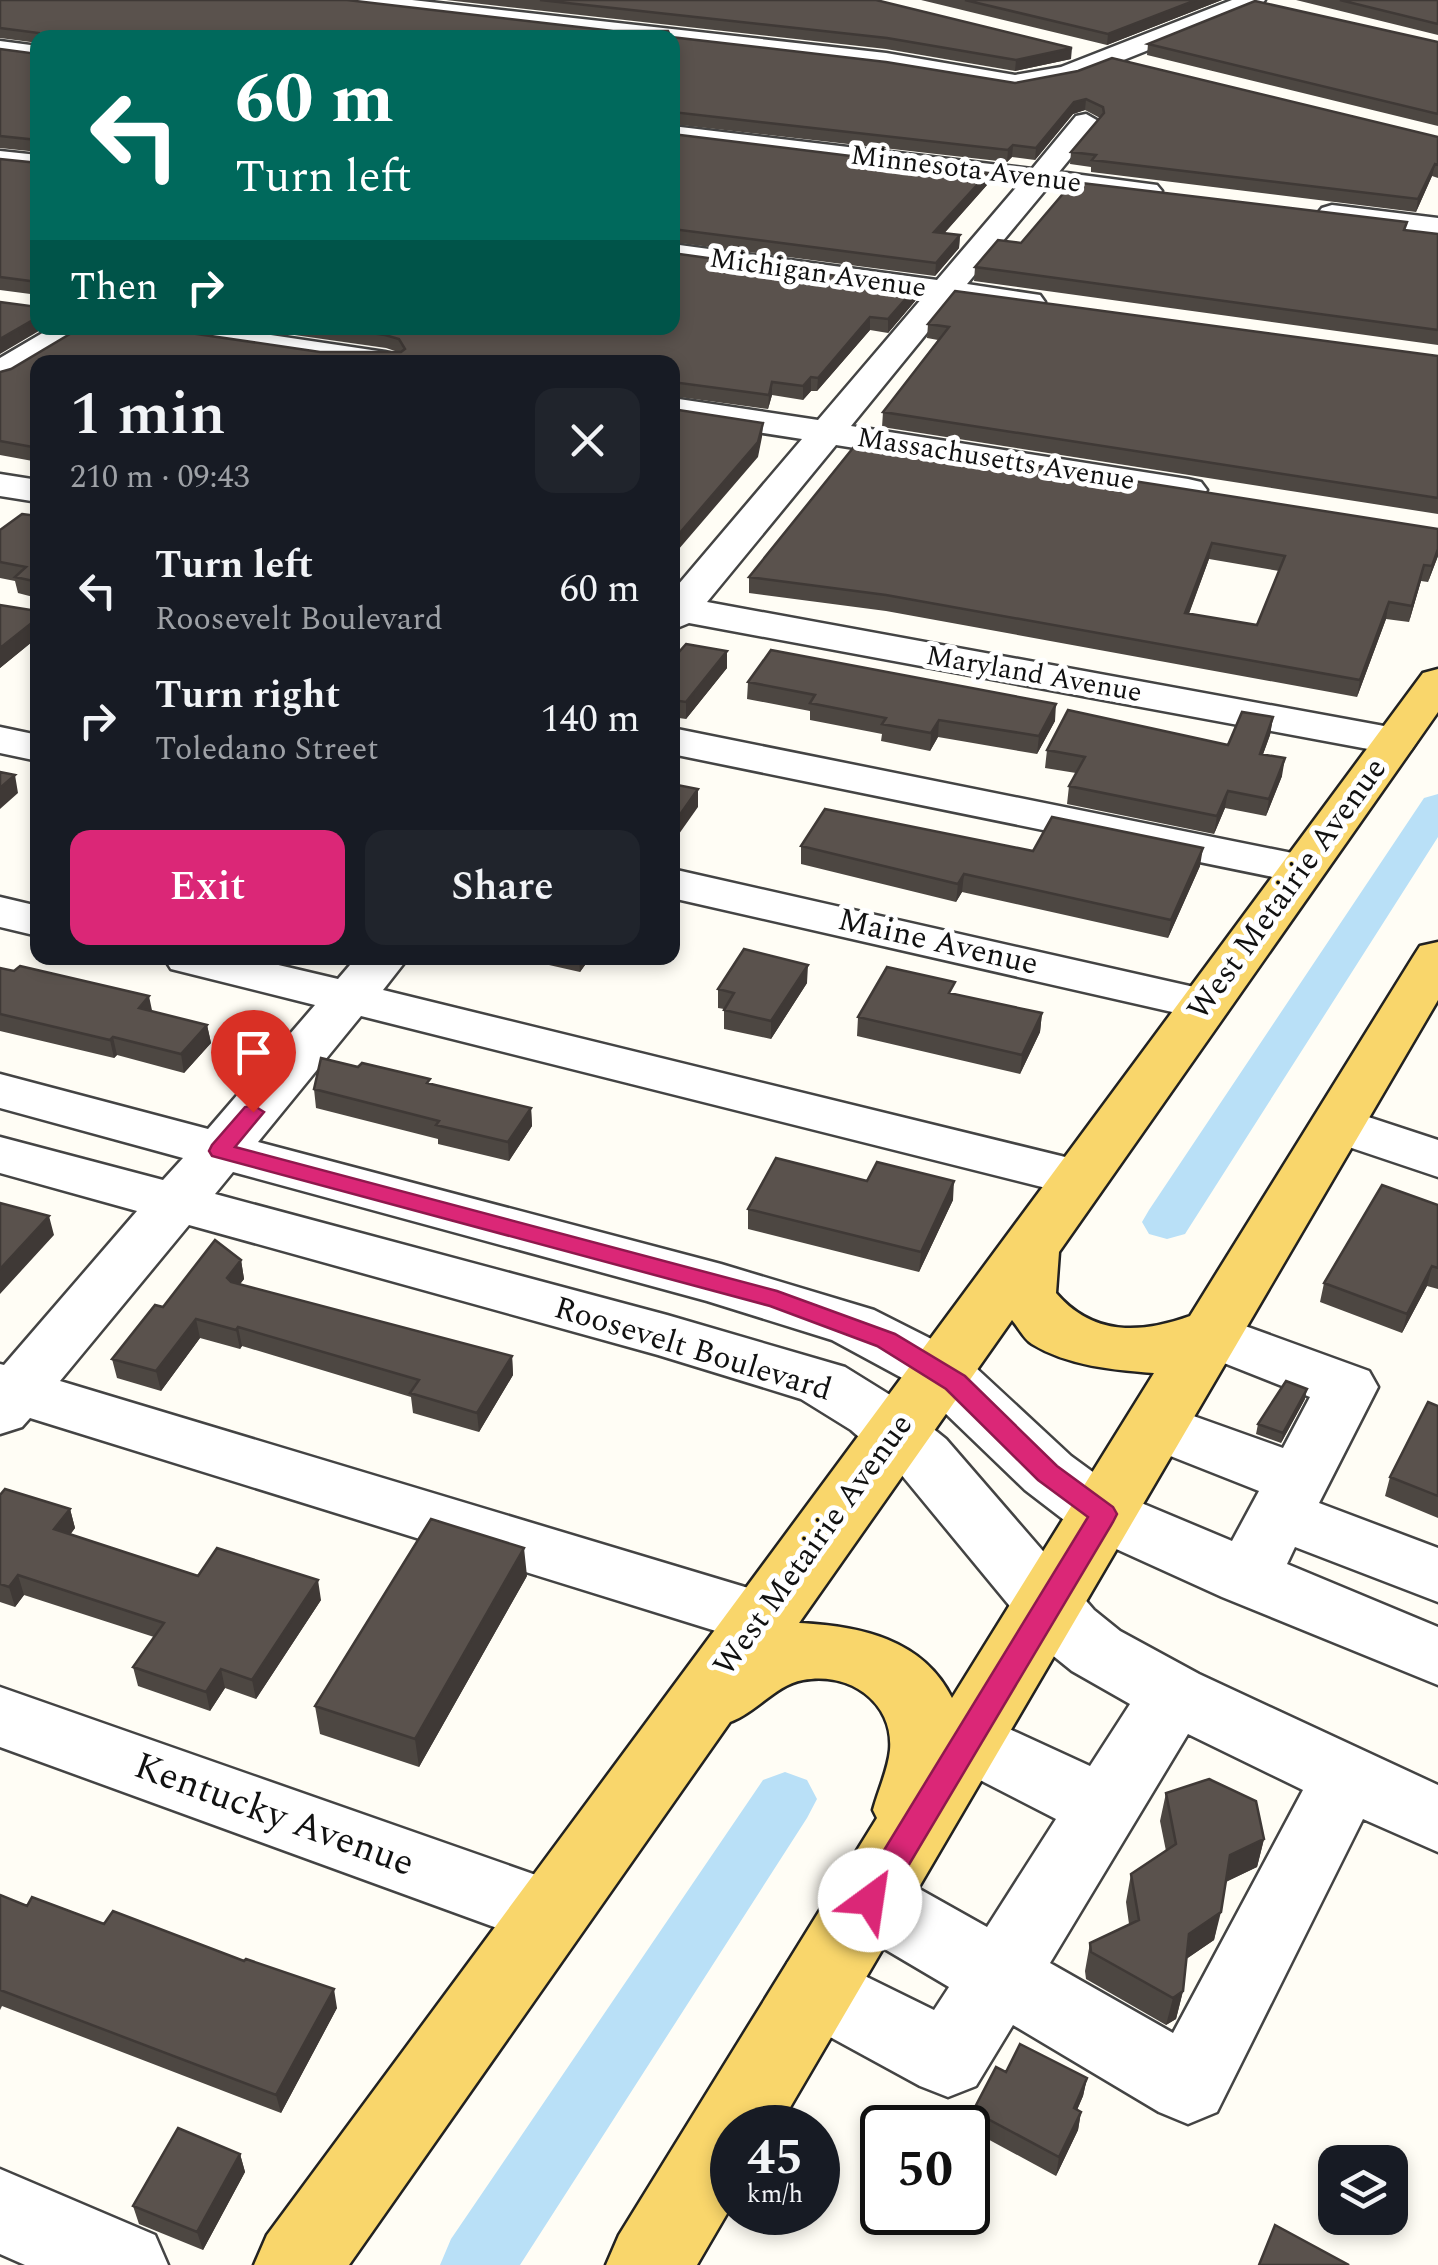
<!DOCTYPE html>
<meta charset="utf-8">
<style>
:root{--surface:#171b24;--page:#20242c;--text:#f1f3f6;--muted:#9ea1a6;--accent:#db2777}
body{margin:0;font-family:Spectral,serif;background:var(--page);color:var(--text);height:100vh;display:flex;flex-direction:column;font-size:38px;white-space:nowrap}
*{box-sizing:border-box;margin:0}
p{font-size:32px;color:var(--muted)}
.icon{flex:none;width:55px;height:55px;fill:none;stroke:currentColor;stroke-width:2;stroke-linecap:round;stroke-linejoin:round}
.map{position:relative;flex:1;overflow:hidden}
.sheet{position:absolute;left:30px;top:355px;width:650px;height:610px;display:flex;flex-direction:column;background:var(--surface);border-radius:20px;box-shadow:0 5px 15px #0003}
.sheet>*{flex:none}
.hud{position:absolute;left:30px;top:30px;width:650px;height:305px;border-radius:20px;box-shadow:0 5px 15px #0003;background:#00695c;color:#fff;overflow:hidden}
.tools{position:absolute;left:1318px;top:2145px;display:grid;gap:20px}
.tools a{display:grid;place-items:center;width:90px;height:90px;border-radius:20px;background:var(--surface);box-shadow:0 5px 15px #0003;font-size:50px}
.speed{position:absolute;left:710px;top:2105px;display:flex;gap:20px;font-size:50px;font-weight:700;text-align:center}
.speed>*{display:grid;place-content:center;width:130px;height:130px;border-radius:50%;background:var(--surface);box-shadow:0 5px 15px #0003;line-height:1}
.speed small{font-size:25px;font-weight:400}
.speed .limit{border:5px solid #111;border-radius:15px;background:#fff;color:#111}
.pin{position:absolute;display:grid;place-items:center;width:85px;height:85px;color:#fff;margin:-102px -42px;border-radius:50% 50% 50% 0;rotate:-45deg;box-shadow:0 0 10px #0007}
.pin .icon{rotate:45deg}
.me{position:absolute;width:110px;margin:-55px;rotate:31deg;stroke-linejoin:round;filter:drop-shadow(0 0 8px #0008)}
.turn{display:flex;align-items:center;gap:35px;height:210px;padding:0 40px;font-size:45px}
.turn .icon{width:130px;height:130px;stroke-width:2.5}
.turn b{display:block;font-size:70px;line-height:85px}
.then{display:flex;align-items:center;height:95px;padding:0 40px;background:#0003;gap:20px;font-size:38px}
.round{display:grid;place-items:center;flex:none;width:105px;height:105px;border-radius:20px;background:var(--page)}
.headline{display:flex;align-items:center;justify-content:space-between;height:170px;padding:0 40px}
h1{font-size:60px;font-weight:600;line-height:75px}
.primary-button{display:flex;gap:20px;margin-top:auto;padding:20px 40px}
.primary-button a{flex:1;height:115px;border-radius:20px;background:var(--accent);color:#fff;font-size:40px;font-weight:600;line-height:115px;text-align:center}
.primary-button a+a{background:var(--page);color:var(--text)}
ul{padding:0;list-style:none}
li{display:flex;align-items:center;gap:30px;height:130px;padding:0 40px}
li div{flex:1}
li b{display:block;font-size:38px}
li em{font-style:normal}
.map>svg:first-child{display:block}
</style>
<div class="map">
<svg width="1438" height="2265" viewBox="0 0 1438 2265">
<rect width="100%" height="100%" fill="#fffdf5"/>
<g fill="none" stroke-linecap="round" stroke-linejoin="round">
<path fill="#b9e0f7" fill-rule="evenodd" d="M1438,794V837L1185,1234L1167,1239L1149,1234L1142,1222L1149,1210L1424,798Z
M785,1772L807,1780L817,1799L807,1818L520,2265H440L451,2239L763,1780Z"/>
<defs>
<path id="minor" d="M337,0H412L886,53L1015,75L1061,67L1232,0H1265L1261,5L1076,79L1015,91L886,69L672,44V38H614L349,7Z
M0,41L38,46V62L0,57Z
M1086,114L1100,122L1059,172L1157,185L1162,191L1157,197L1147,200L1047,188L967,284L1040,295L1045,302L1040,309L1029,312L953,301L851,426L1188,479L1201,482L1207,490L1201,498L1188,501L836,445L707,602L1395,728L1411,732L1417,741L1411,750L1395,754L689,623L672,630V592L802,439L672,419V398L818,420L923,297L672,262V244L937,280L1019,184L672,142V126L1032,169L1076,116Z
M0,151L38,155V172L0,167Z
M1332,205L1438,218V236L1322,220L1317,214L1322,208Z
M51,328H89L85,335L12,380L0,383V358Z
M146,328H224L385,352L397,355L402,362H322L162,338L150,335Z
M0,474L38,480V502L0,496Z
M0,727L38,735V761L0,753Z
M672,728L1302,855L1319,859L1326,869L1319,879L1302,883L672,754Z
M672,869L1203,989L1221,993L1229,1004L1221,1015L1203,1019L672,898Z
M0,897L38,906V936L0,927Z
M164,958H249L338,979L356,958H408L383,990L1098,1165L1106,1178L1098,1191L1078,1196L361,1016L258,1142L721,1264L874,1310L961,1354L1071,1456L1127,1497L1232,1541L1259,1491L1135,1442L1125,1426L1135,1410L1157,1403L1283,1448L1310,1397L1191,1350L1182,1335L1191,1320L1212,1314L1369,1371L1378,1387L1319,1503L1438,1548V1602L1295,1547L1287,1564L1438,1627V1685L1222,1597L1081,1533L1025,1490L917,1386L832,1340L707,1301L233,1172L215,1194L667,1315L845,1367L895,1398L946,1439L1094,1610L1120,1631L1199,1674L1438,1785V1852L1363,1819L1217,2112L1188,2124L1159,2112L1013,2025L976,2086L948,2097L920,2086L788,2014L777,1988L788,1962L816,1952L934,2010L949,1987L844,1925L833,1901L844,1877L871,1867L898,1877L987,1927L1056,1819L943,1761L932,1740L943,1719L968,1710L1090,1766L1130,1704L1072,1671L1046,1650L900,1473L851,1430L801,1399L658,1355L189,1225L60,1381L785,1599L795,1618L785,1637L761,1645L30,1418L22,1427L0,1434V1364L4,1365L137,1211L0,1173V1137L163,1180L183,1158L0,1108V1074L208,1129L315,1005L171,969ZM1188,1734L1303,1790L1173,2033L1050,1963Z
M1338,1107L1438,1140V1177L1319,1137L1311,1125L1319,1113Z
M0,1687L576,1889L587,1913L576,1937L549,1947L0,1747Z
M0,2169L155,2235L168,2265H25L0,2254Z"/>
<path id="major" d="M1438,669V712L1059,1252L1056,1293C1093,1336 1140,1334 1190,1316L1413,957L1420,946L1438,942V1000L778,2128H732V2205L697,2265H606L619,2235L877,1818L873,1810C878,1791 888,1770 890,1750C894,1702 849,1671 803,1680C775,1685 756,1713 730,1722L349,2265H254L267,2235L1423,673ZM1012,1320C1018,1327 1024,1339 1032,1344C1068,1366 1114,1370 1154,1373L952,1698C923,1639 860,1626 799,1623Z"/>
</defs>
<use href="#minor" stroke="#444" stroke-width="5"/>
<use href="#major" stroke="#222" stroke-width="5"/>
<use href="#minor" fill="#fff" fill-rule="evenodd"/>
<use href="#major" fill="#f9d66b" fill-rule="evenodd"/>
</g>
<path fill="#4d4742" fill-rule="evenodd" d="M0,0L671,37L1015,83L1438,137V178L1432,176L1416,212L1091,172V167L1070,164L1071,152L1100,118L1085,110L1073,114L1035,160L1012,157L1007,162L672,124V38H38V43L0,38Z
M446,0H876L1071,59L1015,71L886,49Z
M921,0H1222L1107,45Z
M1296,0H1438V35Z
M1438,42V126L1147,55L1148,44Z
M0,49L38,54V152L0,148Z
M672,134L987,185L944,233L960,235L959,248L935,276L672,242Z
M0,159L38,163V295L0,290Z
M1406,230L1438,234V345L974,281L975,267L1021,243Z
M672,253L916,287V300L888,333L870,330L817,391H811L803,400L772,395L768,409L672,396V362H38V462L0,455V372L11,369L80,328H156L320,352H398L386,348L246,328H672Z
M928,324L1438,356V514L882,427L883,412L938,340L927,338Z
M861,438L1438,556L1428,582L1421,581L1409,622L1386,619L1357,697L886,611L749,593V577ZM1209,559L1279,571L1257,625L1189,614Z
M38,516V637L0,668V605L37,611V598L18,593L15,581L0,578V530Z
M672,660L727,668L686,719L672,717Z
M748,682L1055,721L1037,754L938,737L930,751L881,741L882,734L810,720V711L747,699Z
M1273,717L1270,735L1263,754L1282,776L1266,816L1225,808L1214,834L1067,804L1069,786L1076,773L1045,768L1047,750L1228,745Z
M801,846L1033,851L1200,866L1168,938L962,892L956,902L801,864Z
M484,958H506L503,962Z
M518,958H590L580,972Z
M0,968L152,1011L207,1025L211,1043L184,1073L117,1055L114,1058L0,1031Z
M807,983L771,1039L724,1029V1009L718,1008V989Z
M954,994L1042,1013L1040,1032L1020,1074L857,1036L858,1017Z
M430,1084L531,1108L532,1126L509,1161L438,1144V1139L316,1108L314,1089Z
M867,1181L953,1200L919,1272L748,1229V1209Z
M1438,1205V1289L1427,1286L1402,1333L1320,1302L1324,1283Z
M241,1260L244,1279L240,1284L512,1356L513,1375L479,1432L413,1413L411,1397L242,1346L240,1349L200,1338L161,1391L117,1378L112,1359L163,1307Z
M1305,1399L1281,1443L1256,1434L1258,1424Z
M1438,1406V1518L1385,1496L1390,1477Z
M0,1495L70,1509L75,1528L70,1535L198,1576L321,1600L256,1699L225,1688L210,1711L138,1686L133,1667L154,1637L24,1595L15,1607L0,1602Z
M527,1576L419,1767L320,1734L315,1706Z
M1166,1793L1264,1839L1257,1867L1226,1882L1214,1940L1186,1959L1183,1991L1176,2019L1166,2025L1086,1979L1085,1971L1090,1943L1129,1924L1126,1902L1131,1874L1166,1851L1160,1821Z
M0,1895L27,1906L104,1924L337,2008L281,2113L2,2006L0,2010Z
M1006,2072L1087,2078L1083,2096L1077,2110L1081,2112L1078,2130L1056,2176L971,2130L973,2111Z
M240,2154L245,2172L203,2250L139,2224L133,2206Z"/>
<path fill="#3f3936" d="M1196,0H1222L1107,45L1108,34Z
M1072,48L1071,59L1015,71L1016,60Z
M1086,99L1085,110L1073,114L1035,160L1036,148L1074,102Z
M1013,145L1012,157L1007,162L1008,150Z
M1435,164L1432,176L1416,212L1418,199Z
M988,173L987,185L934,245V232Z
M960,235L959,248L935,276L936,263Z
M916,287V300L888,333V319Z
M38,317V328H44L0,354V339Z
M870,317V330L817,391L818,378Z
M811,377V391L803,400V386Z
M772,382V395L768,409L769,395Z
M763,423L762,437L758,457L672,557V542Z
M1212,543L1209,559L1183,629L1185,613Z
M1438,549V556L1428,582L1432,566Z
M1424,565L1421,581L1409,622L1412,606Z
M1389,602L1386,619L1357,697L1360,680Z
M38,618V637L0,668V648Z
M727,651V668L686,719V702Z
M1056,704L1055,721L1037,754L1039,736Z
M1273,717L1270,735L1257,771L1260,754Z
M939,720L938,737L930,751L931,733Z
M1285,758L1282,776L1266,816L1269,799Z
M15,775L18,793L0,809V788Z
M698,789V807L674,841V823Z
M1228,791L1225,808L1214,834L1217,816Z
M1203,848L1200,866L1168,938L1171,920Z
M964,874L962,892L956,902L958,884Z
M579,958H590L580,972Z
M808,965L807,983L771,1039V1021Z
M149,996L153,1015L139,1008Z
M1042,1013L1040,1032L1020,1074L1022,1055Z
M207,1025L211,1043L184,1073L181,1054Z
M113,1037L117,1055L114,1058L110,1040Z
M531,1108L532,1126L509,1161L508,1142Z
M954,1181L953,1200L919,1272L921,1252Z
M49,1216L54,1235L0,1294V1269Z
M241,1260L244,1279L230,1297L227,1278Z
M1432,1266L1427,1286L1402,1333L1407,1314Z
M196,1319L200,1338L161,1391L156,1371Z
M238,1327L242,1346L240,1349L236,1330Z
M512,1356L513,1375L479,1432L477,1413Z
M1307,1389L1305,1399L1281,1443L1283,1433Z
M70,1509L75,1528L59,1549L54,1529Z
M524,1548L527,1576L419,1767L415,1739Z
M18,1575L24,1595L15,1607L9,1587Z
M318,1580L321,1600L256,1699L252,1680Z
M221,1669L225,1688L210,1711L206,1692Z
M1264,1839L1257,1867L1223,1883L1230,1855Z
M1221,1912L1214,1940L1182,1962L1189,1934Z
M334,1989L337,2008L281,2113L276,2095Z
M1183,1991L1176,2019L1166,2025L1173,1998Z
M1087,2078L1083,2096L1070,2126L1074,2108Z
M1081,2112L1078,2130L1056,2176L1059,2157Z
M240,2154L245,2172L203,2250L197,2232Z"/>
<path fill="#5a524d" stroke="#3f3936" stroke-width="2.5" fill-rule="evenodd" d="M0,0H347L613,31H668L671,37L886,62L1015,83L1078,71L1112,58L1438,137V165L1435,164L1418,199L1092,160L1096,155L1071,152L1104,113L1103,107L1086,99L1074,102L1036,148L1013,145L1008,150L672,112V38H39V33L0,28Z
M540,0H876L1072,48L1016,60L887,38Z
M965,0H1196L1108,34Z
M1340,0H1438V24Z
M1255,1L1438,42V114L1148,44Z
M0,49L38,54V140L0,136Z
M672,134L988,173L934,232L960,235L936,263L672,229Z
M0,159L38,163V282L0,277Z
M1073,182L1407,222L1404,230L1438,234V330L975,267L998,240L1021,243Z
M672,253L916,287L888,319L870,317L818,378L811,377L803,386L772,382L769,395L672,382V362H38V448L0,441V372L11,369L80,328H156L320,352H401L405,349L399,339L385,335L335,328H672Z
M955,291L1438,356V498L883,412L949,327L928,324Z
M0,302L38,307V317L0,339Z
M672,409L763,423L758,442L672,542Z
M861,438L1438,529V549L1432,566L1424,565L1412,606L1389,602L1360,680L886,595L749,577ZM1212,543L1285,556L1257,625L1185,613Z
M22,514L38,516V582L15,577L26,567L0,562V530Z
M38,587V618L0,648V605L37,611Z
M686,644L727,651L686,702L672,700V660Z
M771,650L1056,704L1039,736L939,720L931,733L882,724L886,718L810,703L815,695L748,682Z
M1068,710L1228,745L1242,712L1273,717L1260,754L1285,758L1269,799L1228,791L1217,816L1069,786L1085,757L1047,750Z
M0,772L15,775L0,788Z
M672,784L698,789L674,823L672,822Z
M825,809L1033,851L1052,817L1203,848L1171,920L964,874L958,884L801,846Z
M744,949L808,965L771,1021L724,1010L734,993L718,989Z
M20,966L149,996L139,1008L207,1025L181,1054L113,1037L110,1040L0,1014V968L14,971Z
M887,967L955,982L949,993L1042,1013L1022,1055L858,1017Z
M321,1058L358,1067L362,1063L430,1079L427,1083L531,1108L508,1142L436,1125L439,1121L314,1089Z
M776,1158L867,1181L877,1162L954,1181L921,1252L748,1209Z
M1382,1185L1438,1205V1268L1432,1266L1407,1314L1324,1283Z
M0,1203L49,1216L0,1269Z
M215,1240L241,1260L227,1278L231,1282L512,1356L477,1413L410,1393L419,1380L238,1327L236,1330L196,1319L156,1371L112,1359L155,1305L163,1307Z
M1286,1381L1307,1389L1283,1433L1258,1424Z
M1428,1402L1438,1406V1496L1390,1477Z
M5,1489L70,1509L54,1529L198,1576L217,1548L318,1580L252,1680L221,1669L206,1692L133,1667L164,1623L18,1575L9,1587L0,1584V1495Z
M431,1519L524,1548L415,1739L315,1706Z
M1209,1779L1256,1801L1264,1839L1230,1855L1221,1912L1189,1934L1183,1991L1173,1998L1091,1952L1090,1943L1139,1920L1131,1874L1176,1844L1166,1793Z
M0,1895L27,1906L32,1897L104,1924L113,1911L244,1961L246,1959L334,1989L276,2095L0,1990Z
M1020,2044L1087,2078L1074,2108L1081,2112L1059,2157L973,2111L996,2067L1006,2072Z
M178,2128L240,2154L197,2232L133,2206Z
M1275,2225L1349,2265H1259Z"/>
<path fill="#db2777" stroke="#8e194d" stroke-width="2.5" d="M253,1105L264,1112L235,1147L777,1291L895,1334L965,1376L1057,1466L1113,1507L1117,1514L1113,1522L882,1910L870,1915L859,1910L855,1900L859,1891L1088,1517L1038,1480L946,1389L877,1346L770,1306L212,1156L209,1151L212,1145L245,1107Z"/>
<g text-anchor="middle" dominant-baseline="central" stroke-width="10" stroke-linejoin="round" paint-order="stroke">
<g font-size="28" fill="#111" stroke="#fff">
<text transform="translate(966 169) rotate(7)">Minnesota Avenue</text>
<text transform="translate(818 273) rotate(8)">Michigan Avenue</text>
<text transform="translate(996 459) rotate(9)">Massachusetts Avenue</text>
<text transform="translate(1034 674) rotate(10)">Maryland Avenue</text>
</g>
<g font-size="32" fill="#111" stroke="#fff">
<text transform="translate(1287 889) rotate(-54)">West Metairie Avenue</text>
<text transform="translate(938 942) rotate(13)">Maine Avenue</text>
<text transform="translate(693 1349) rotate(17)">Roosevelt Boulevard</text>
<text transform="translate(813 1545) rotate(-54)">West Metairie Avenue</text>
</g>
<g font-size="38" fill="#111" stroke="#fff">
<text transform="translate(274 1815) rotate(20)">Kentucky Avenue</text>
</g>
</g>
</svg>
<div class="tools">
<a><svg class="icon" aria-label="layers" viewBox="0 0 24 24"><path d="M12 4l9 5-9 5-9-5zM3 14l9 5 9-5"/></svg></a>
</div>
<div class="speed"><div>45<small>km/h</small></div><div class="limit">50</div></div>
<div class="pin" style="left:253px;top:1112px;background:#d93025"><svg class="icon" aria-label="arrive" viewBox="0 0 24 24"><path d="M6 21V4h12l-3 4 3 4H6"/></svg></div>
<svg class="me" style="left:870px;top:1900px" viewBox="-20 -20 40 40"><circle r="19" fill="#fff"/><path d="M0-13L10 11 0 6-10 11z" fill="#db2777"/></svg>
<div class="hud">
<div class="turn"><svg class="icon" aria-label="left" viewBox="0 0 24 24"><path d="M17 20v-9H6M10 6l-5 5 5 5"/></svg><div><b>60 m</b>Turn left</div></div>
<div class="then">Then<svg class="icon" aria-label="right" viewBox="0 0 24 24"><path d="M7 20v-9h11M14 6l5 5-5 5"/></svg></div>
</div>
<section class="sheet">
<div class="headline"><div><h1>1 min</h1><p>210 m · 09:43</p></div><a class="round"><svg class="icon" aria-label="close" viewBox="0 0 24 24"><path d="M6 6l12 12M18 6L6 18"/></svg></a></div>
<ul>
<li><svg class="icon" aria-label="left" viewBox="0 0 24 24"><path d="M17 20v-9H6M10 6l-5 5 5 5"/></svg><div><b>Turn left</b><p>Roosevelt Boulevard</p></div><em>60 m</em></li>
<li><svg class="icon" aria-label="right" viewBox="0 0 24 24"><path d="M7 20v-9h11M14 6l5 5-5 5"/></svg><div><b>Turn right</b><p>Toledano Street</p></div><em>140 m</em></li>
</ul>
<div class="primary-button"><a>Exit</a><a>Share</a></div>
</section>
</div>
